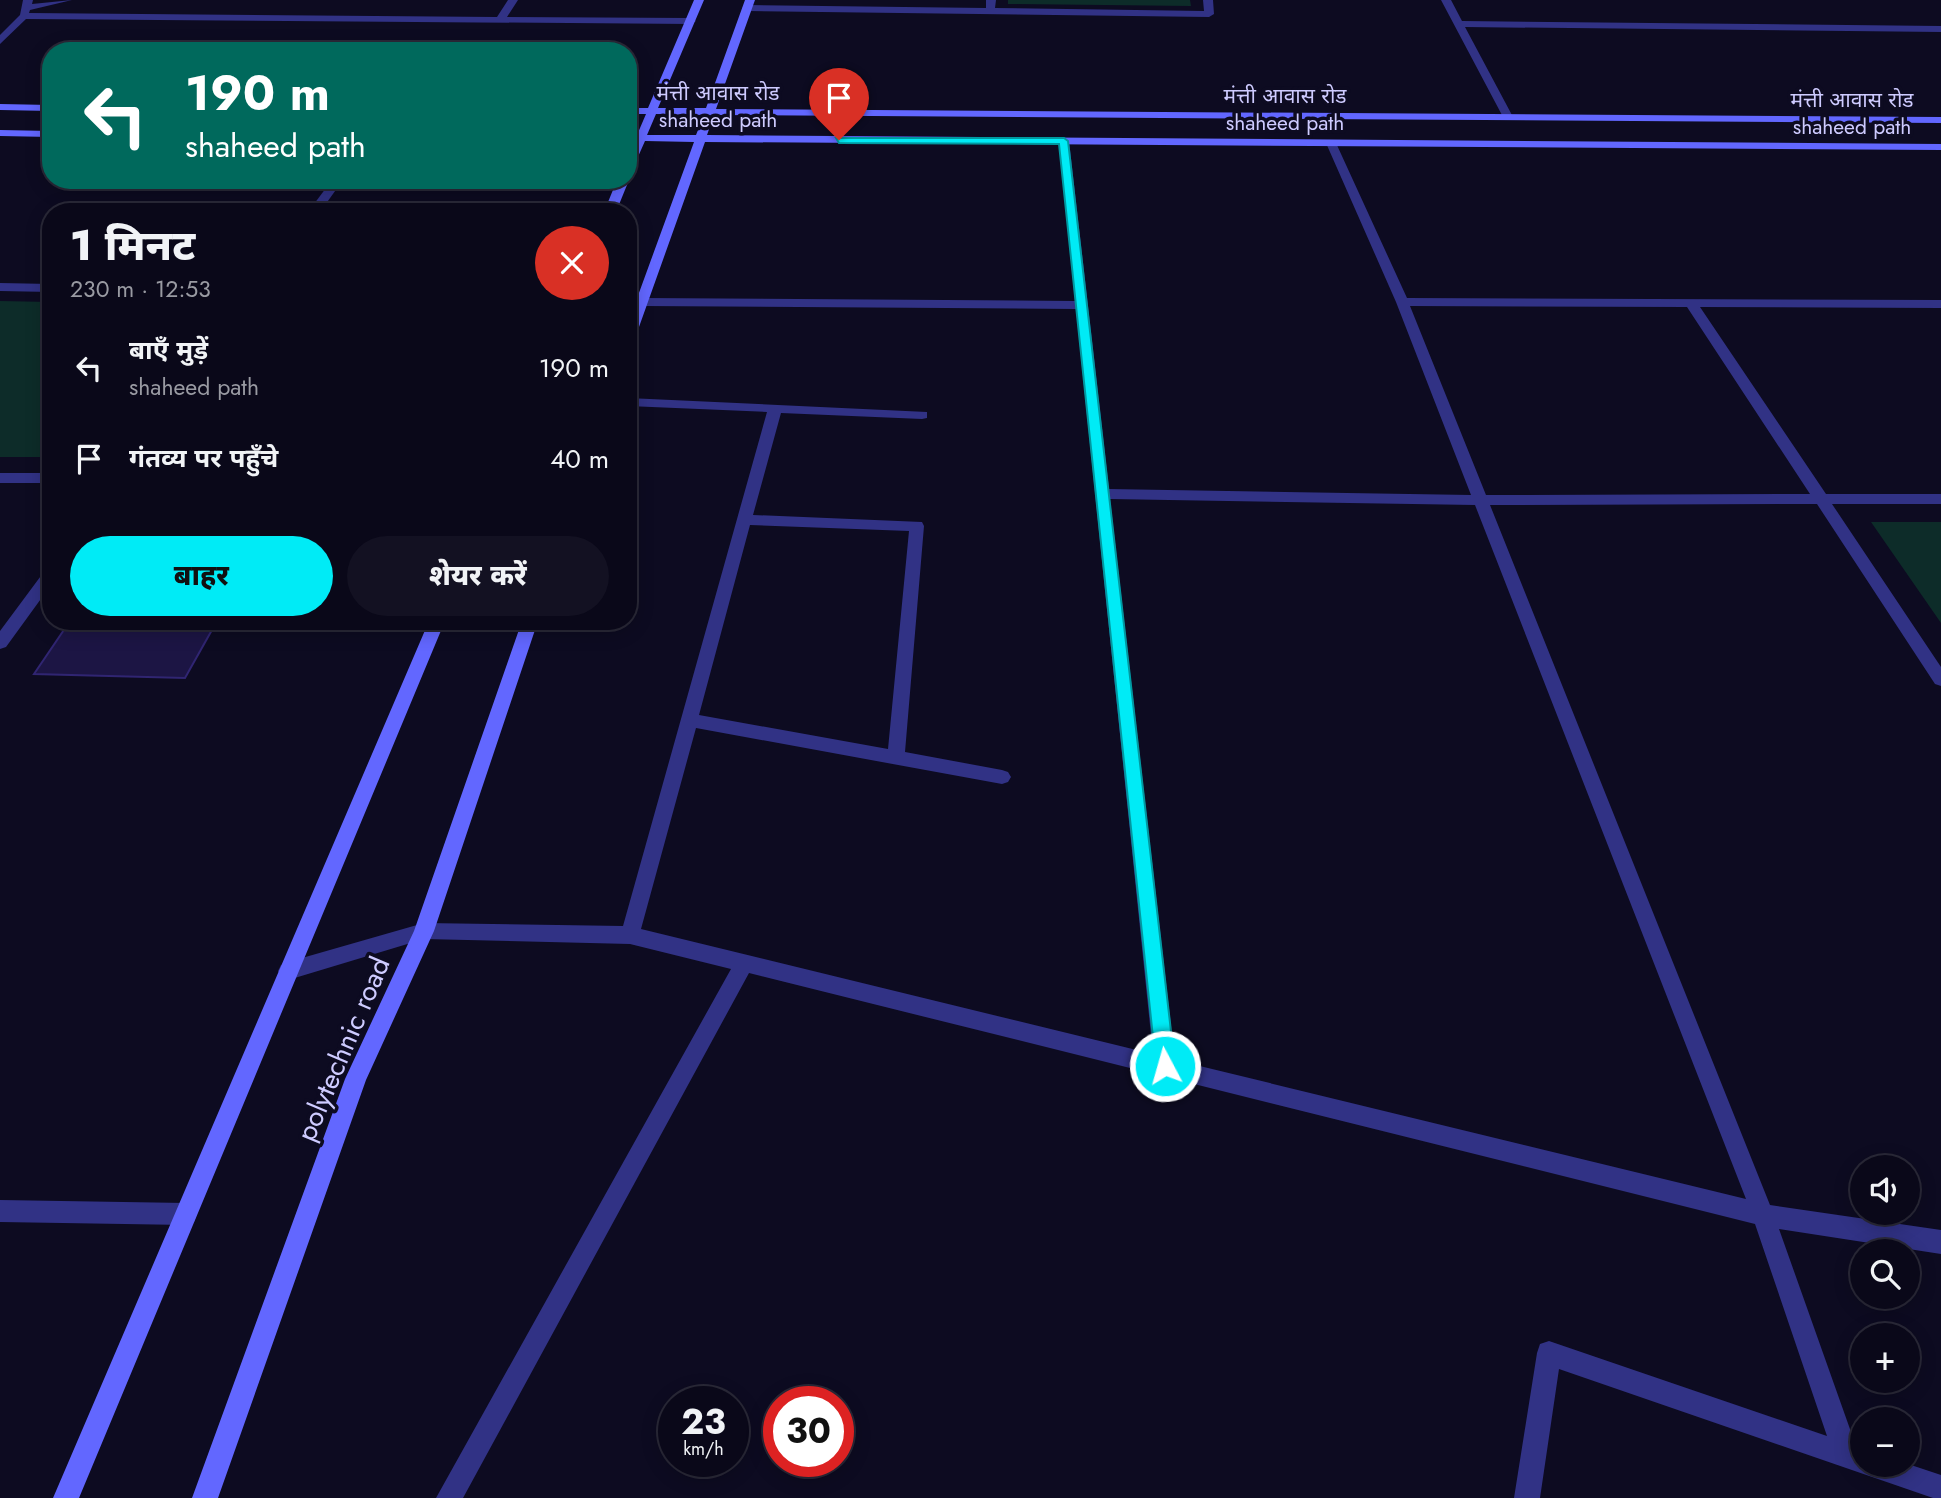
<!DOCTYPE html>
<html lang="hi">
<meta charset="utf-8">
<style>
:root{--surface:#0a0819;--page:#131122;--text:#f1f3f6;--muted:#999aa2;--line:#2a2938;--accent:#00ebf6}
body{margin:0;font-family:Jost,"Noto Sans Devanagari",sans-serif;background:var(--page);color:var(--text);height:100vh;display:flex;flex-direction:column;font-size:26px;white-space:nowrap}
*{box-sizing:border-box;margin:0}
p{font-size:23px;color:var(--muted)}
.icon{flex:none;width:38px;height:38px;fill:none;stroke:currentColor;stroke-width:2;stroke-linecap:round;stroke-linejoin:round}
.map{position:relative;flex:1;overflow:hidden}
.sheet{position:absolute;left:42px;top:203px;width:595px;height:427px;display:flex;flex-direction:column;background:var(--surface);border-radius:28px;box-shadow:0 4px 18px #0003,0 0 0 2px var(--line)}
.sheet>*{flex:none}
.hud{position:absolute;left:42px;top:42px;width:595px;height:147px;border-radius:28px;box-shadow:0 4px 18px #0003,0 0 0 2px var(--line);background:#00695c;color:#fff;overflow:hidden}
.buttons{position:absolute;left:1850px;top:1155px;display:grid;gap:14px}
.buttons a{display:grid;place-items:center;width:70px;height:70px;border-radius:50%;background:var(--surface);box-shadow:0 4px 18px #0003,0 0 0 2px var(--line);font-size:35px}
.speed{position:absolute;left:658px;top:1386px;display:flex;gap:14px;font-size:35px;font-weight:700;text-align:center}
.speed>*{display:grid;place-content:center;width:91px;height:91px;border-radius:50%;background:var(--surface);box-shadow:0 4px 18px #0003,0 0 0 2px var(--line);line-height:1}
.speed small{font-size:18px;font-weight:400}
.speed .limit{border:10px solid #d22;background:#fff;color:#111}
.pin{position:absolute;display:grid;place-items:center;width:60px;height:60px;color:#fff;margin:-72px -30px;border-radius:50% 50% 50% 0;rotate:-45deg;box-shadow:0 0 7px #0007}
.pin .icon{rotate:45deg}
.me{position:absolute;width:77px;margin:-38px;rotate:354deg;stroke-linejoin:round;filter:drop-shadow(0 0 5px #0008)}
.turn{display:flex;align-items:center;gap:24px;height:147px;padding:0 28px;font-size:32px}
.turn .icon{width:91px;height:91px;stroke-width:2.5}
.turn b{display:block;font-size:49px;line-height:60px}
.round{display:grid;place-items:center;flex:none;width:74px;height:74px;border-radius:37px;background:var(--page)}
.head{display:flex;align-items:center;justify-content:space-between;height:119px;padding:0 28px}
h1{font-size:42px;font-weight:800;line-height:52px}
.action{display:flex;gap:14px;margin-top:auto;padding:14px 28px}
.action a{flex:1;height:80px;border-radius:42px;background:var(--accent);color:#111;font-size:28px;font-weight:800;line-height:80px;text-align:center}
.action a+a{background:var(--page);color:var(--text)}
ul{padding:0;list-style:none}
li{display:flex;align-items:center;gap:21px;height:91px;padding:0 28px}
li div{flex:1}
li b{display:block;font-size:26px}
li em{font-style:normal}
.map>svg:first-child{display:block}
</style>
<div class="map">
<svg width="1941" height="1498" viewBox="0 0 1941 1498">
<rect width="100%" height="100%" fill="#0d0b21"/>
<path fill="#0d2c29" d="M1008,0H1190L1191,6L1008,4Z
M0,301L51,302V457H0Z
M1871,522H1941V623Z"/>
<path fill="#1c1544" stroke="#302572" stroke-width="2" d="M70,621H217L185,678L34,674Z"/>
<g fill="none" stroke-linecap="round" stroke-linejoin="round">
<path fill="#313285" fill-rule="evenodd" d="M23,0H33L32,4L72,0L30,10L29,13L497,17L508,0H518L507,17L691,18L696,21L691,24L26,19L0,44V35L20,15Z
M986,0H996L995,8L1204,11L1203,0H1213L1214,14L1209,17L747,11L742,8L747,5L986,8Z
M1441,0H1451L1462,21L1941,26V32L1465,27L1513,117L1508,120L1503,117Z
M1064,138L1069,141L1109,489L1471,495L1396,302L1326,143L1331,140L1336,143L1407,298L1941,300V308L1700,307L1826,494H1941V504H1832L1941,667V686L1935,684L1817,504L1490,505L1770,1205L1941,1230V1254L1779,1229L1856,1446L1862,1448V1465L1908,1464L1941,1475V1498H1933L1559,1369L1540,1498H1514L1537,1353L1540,1344L1549,1341L1827,1436L1755,1224L749,973L463,1498H436L731,969L630,944L424,939L288,980L281,977L278,971L281,965L288,962L424,923L623,926L767,412L628,406V398L927,412V418L922,419L781,413L753,515L922,522L924,526L905,752L1002,770L1008,772L1011,777L1008,782L1002,784L696,728L641,929L1153,1054L1076,309L643,306L637,302L643,298L1075,301L1059,141ZM1410,306L1687,307L1810,494L1486,495ZM1110,499L1475,505L1746,1199L1175,1060ZM750,525L909,531L888,749L699,715Z
M332,180H343L320,212H308Z
M0,283L51,284V292L0,291Z
M0,473H51V483H0Z
M51,568V585L6,647L0,649V631L46,569Z
M0,1200L186,1203L194,1206L197,1214L194,1222L186,1225L0,1222Z"/>
<path fill="#6267ff" fill-rule="evenodd" d="M694,0H704L658,108H706L745,0H755L716,109L1941,117V123L714,115L707,135L1941,144V150L705,142L634,341L628,345V323L694,142L645,141L633,168L628,171V155L634,141H628V135H637L646,114H628V108H648ZM656,114L704,115L696,135H647Z
M0,104L51,105V111L0,110Z
M0,130L51,131V137L0,136Z
M617,180H629L616,212H604Z
M429,621H445L79,1498H53Z
M522,621H538L434,931L366,1080L218,1498H192L345,1079L414,931Z"/>
</g>
<path fill="#00ebf6" stroke="#0099a0" stroke-width="2" d="M836,138H1064L1068,141L1175,1066L1172,1073L1165,1075L1158,1073L1156,1066L1059,144L839,143Z"/>
<g text-anchor="middle" dominant-baseline="central" stroke-width="7" stroke-linejoin="round" paint-order="stroke">
<g font-size="21" fill="#cecbff" stroke="#0d0b21">
<text x="718" y="93">मंत्ती आवास रोड</text>
<text x="1285" y="96">मंत्ती आवास रोड</text>
<text x="1852" y="100">मंत्ती आवास रोड</text>
<text x="718" y="120">shaheed path</text>
<text x="1285" y="123">shaheed path</text>
<text x="1852" y="127">shaheed path</text>
</g>
<g font-size="28" fill="#cecbff" stroke="#0d0b21">
<text transform="translate(343 1049) rotate(-67)">polytechnic road</text>
</g>
</g>
</svg>
<div class="buttons">
<a><svg class="icon" aria-label="sound" viewBox="0 0 24 24"><path d="M4 9h4l5-4v14l-5-4H4zM17 9q2 3 0 6"/></svg></a>
<a><svg class="icon" aria-label="search" viewBox="0 0 24 24"><circle cx="10" cy="10" r="6"/><path d="M15 15l6 6"/></svg></a>
<a>+</a>
<a>−</a>
</div>
<div class="speed"><div>23<small>km/h</small></div><div class="limit">30</div></div>
<div class="pin" style="left:839px;top:140px;background:#d93025"><svg class="icon" aria-label="arrive" viewBox="0 0 24 24"><path d="M6 21V4h12l-3 4 3 4H6"/></svg></div>
<svg class="me" style="left:1165px;top:1066px" viewBox="-20 -20 40 40"><circle r="17" fill="#00ebf6" stroke="#fff" stroke-width="3"/><path d="M0-11L8 9 0 5-8 9z" fill="#fff"/></svg>
<div class="hud">
<div class="turn"><svg class="icon" aria-label="left" viewBox="0 0 24 24"><path d="M17 20v-9H6M10 6l-5 5 5 5"/></svg><div><b>190 m</b>shaheed path</div></div>
</div>
<section class="sheet">
<div class="head"><div><h1>1 मिनट</h1><p>230 m · 12:53</p></div><a class="round" style="background:#d93025;color:#fff"><svg class="icon" aria-label="close" viewBox="0 0 24 24"><path d="M6 6l12 12M18 6L6 18"/></svg></a></div>
<ul>
<li><svg class="icon" aria-label="left" viewBox="0 0 24 24"><path d="M17 20v-9H6M10 6l-5 5 5 5"/></svg><div><b>बाएँ मुड़ें</b><p>shaheed path</p></div><em>190 m</em></li>
<li><svg class="icon" aria-label="arrive" viewBox="0 0 24 24"><path d="M6 21V4h12l-3 4 3 4H6"/></svg><div><b>गंतव्य पर पहुँचे</b></div><em>40 m</em></li>
</ul>
<div class="action"><a>बाहर</a><a>शेयर करें</a></div>
</section>
</div>
